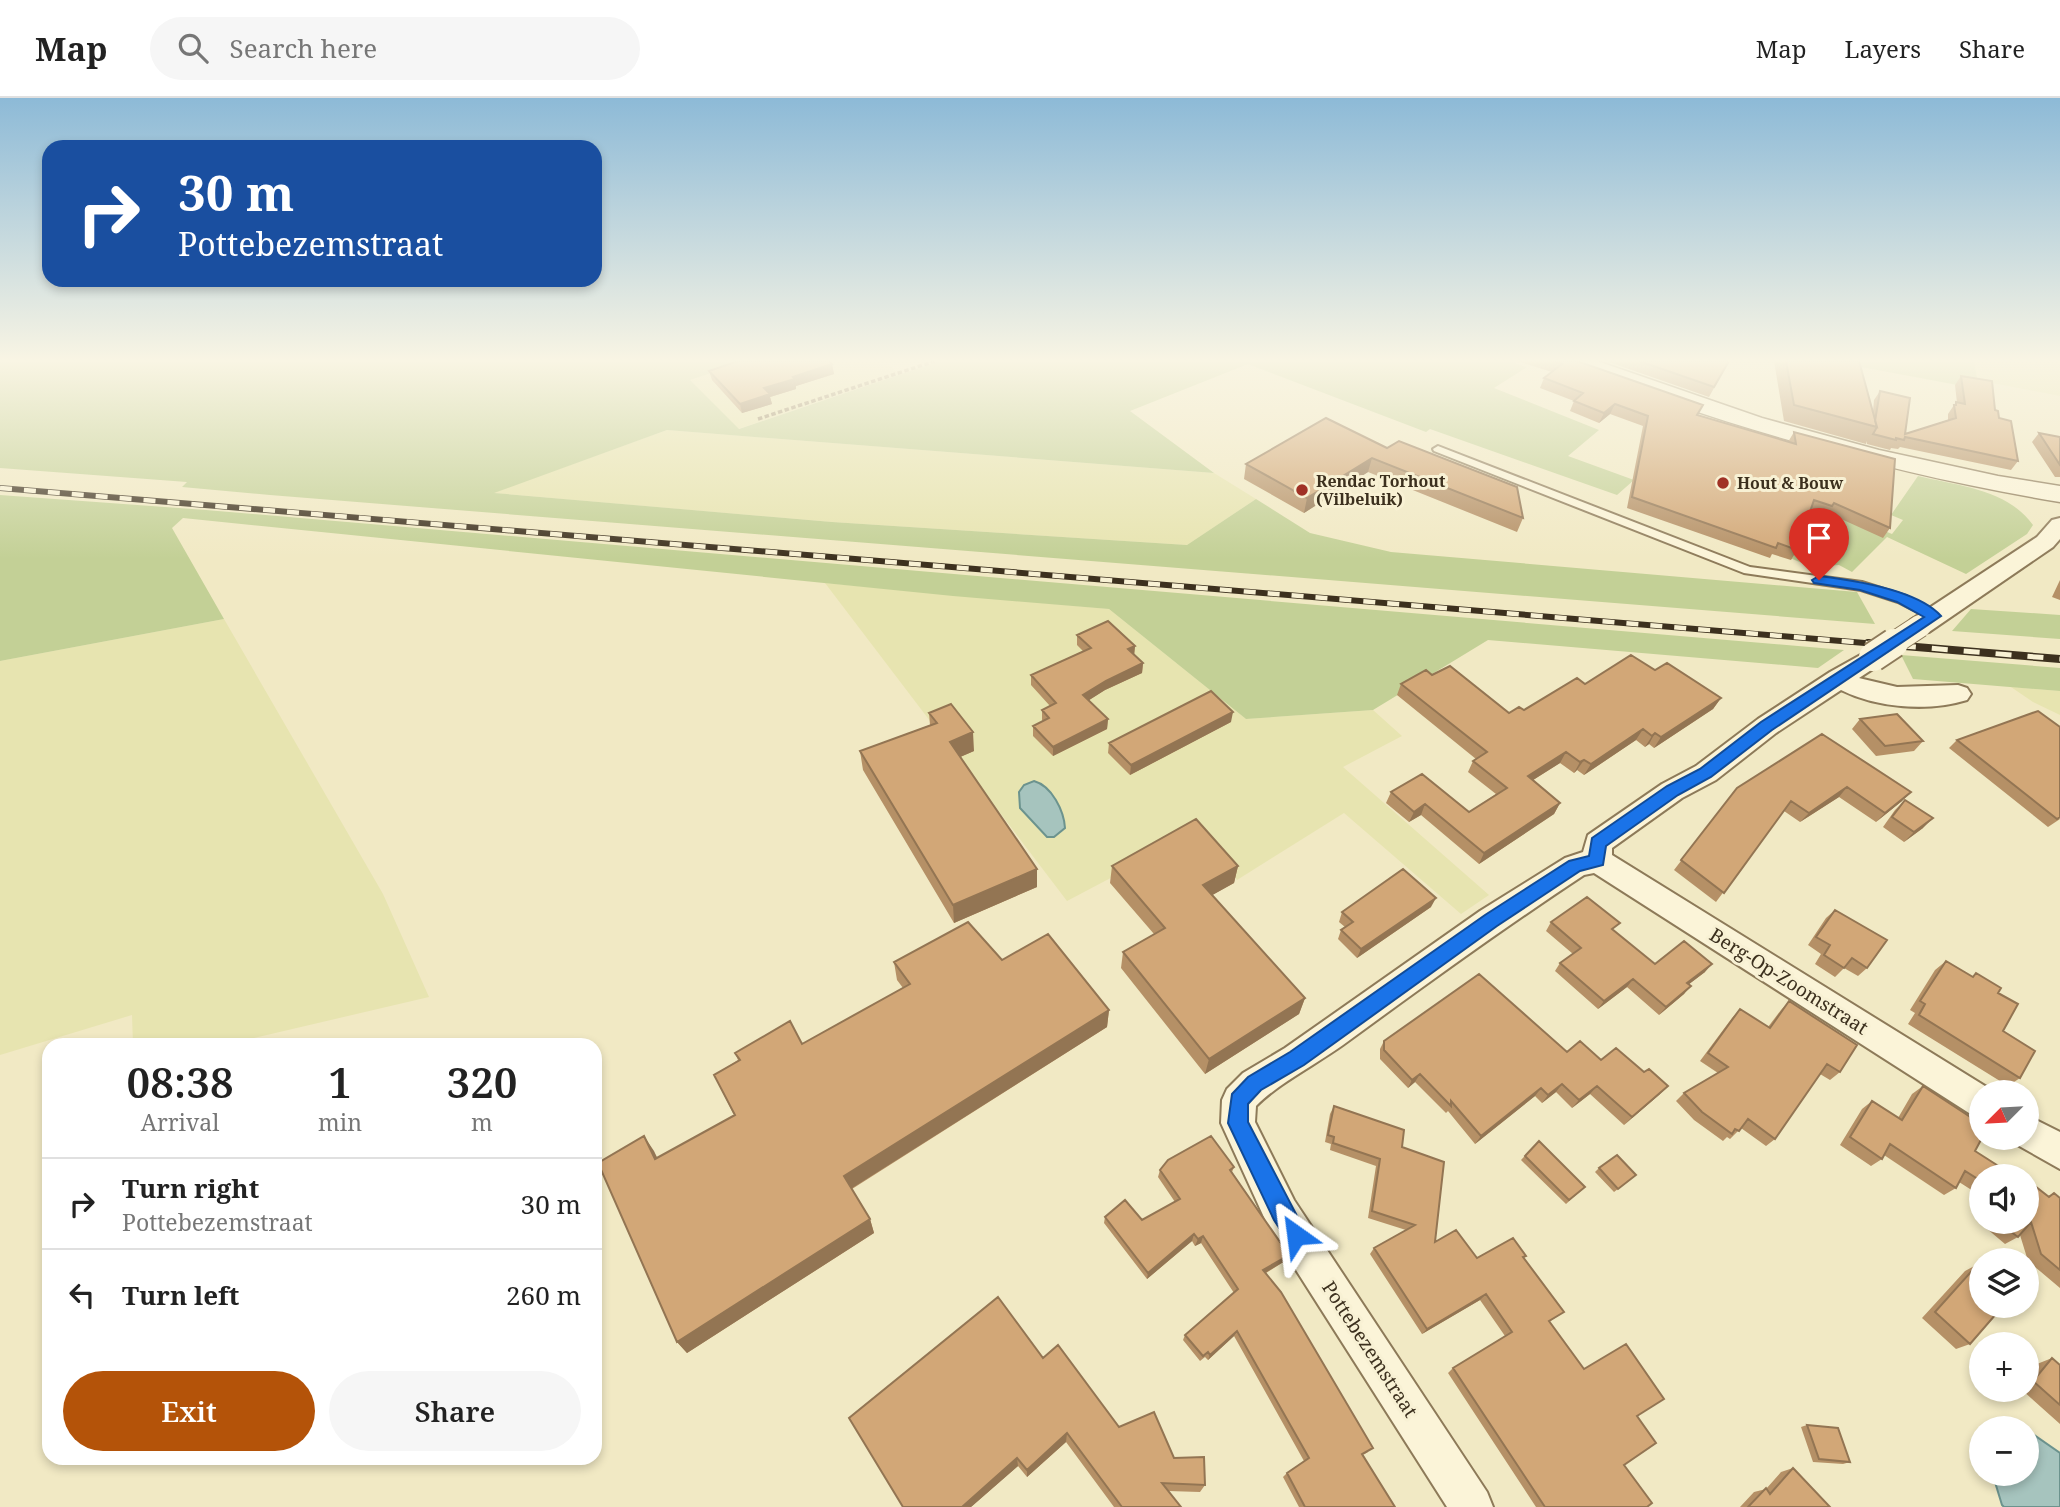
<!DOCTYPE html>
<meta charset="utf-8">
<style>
:root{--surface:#fff;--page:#f6f6f6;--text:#222;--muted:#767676;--line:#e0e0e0;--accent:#b45309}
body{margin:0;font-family:"Noto Serif",serif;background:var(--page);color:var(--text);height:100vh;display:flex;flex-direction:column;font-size:26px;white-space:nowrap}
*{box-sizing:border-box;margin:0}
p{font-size:23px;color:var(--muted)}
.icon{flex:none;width:38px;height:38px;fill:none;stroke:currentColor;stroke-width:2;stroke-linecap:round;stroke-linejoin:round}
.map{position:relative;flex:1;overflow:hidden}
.panel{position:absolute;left:42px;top:940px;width:560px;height:427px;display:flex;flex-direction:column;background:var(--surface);border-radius:21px;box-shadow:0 4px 10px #0003}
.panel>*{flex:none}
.banner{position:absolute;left:42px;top:42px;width:560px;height:147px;border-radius:21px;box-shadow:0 4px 10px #0003;background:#1a4fa0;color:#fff;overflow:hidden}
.needle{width:46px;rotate:246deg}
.fabs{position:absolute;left:1969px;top:982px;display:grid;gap:14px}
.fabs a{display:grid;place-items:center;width:70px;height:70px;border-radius:50%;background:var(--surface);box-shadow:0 4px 10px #0003;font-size:35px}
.pin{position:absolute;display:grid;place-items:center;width:60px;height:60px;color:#fff;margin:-72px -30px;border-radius:50% 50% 50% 0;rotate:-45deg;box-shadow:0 0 7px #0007}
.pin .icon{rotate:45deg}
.me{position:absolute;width:77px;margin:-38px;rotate:329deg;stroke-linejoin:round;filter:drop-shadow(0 0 5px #0008)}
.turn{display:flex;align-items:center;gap:24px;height:147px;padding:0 21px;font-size:32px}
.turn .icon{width:91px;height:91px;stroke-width:2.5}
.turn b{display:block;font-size:49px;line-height:60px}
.eta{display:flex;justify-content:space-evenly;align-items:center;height:119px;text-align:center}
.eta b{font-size:42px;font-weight:600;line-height:49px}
.primary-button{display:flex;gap:14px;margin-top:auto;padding:14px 21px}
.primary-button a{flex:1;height:80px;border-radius:42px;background:var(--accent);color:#fff;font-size:28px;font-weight:600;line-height:80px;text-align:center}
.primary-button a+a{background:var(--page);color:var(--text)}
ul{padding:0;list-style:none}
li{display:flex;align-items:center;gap:21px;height:91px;padding:0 21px;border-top:2px solid var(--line)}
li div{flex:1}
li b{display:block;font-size:26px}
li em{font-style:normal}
header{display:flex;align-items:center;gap:42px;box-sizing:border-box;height:98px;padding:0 35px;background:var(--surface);border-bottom:2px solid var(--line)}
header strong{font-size:33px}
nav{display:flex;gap:38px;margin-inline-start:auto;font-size:24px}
.search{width:490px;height:63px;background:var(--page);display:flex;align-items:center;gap:18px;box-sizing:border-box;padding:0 24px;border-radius:38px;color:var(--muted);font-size:26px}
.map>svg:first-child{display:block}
</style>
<header>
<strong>Map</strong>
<div class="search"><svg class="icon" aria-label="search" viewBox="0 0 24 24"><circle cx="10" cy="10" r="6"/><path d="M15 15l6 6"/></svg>Search here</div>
<nav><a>Map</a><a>Layers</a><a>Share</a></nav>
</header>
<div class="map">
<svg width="2060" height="1409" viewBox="0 0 2060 1409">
<rect width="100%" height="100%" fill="#f1e9c4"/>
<path fill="#e7e4b0" d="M748,263H873L893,270L899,277L738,331L690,282Z
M1974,263H2060V298L1977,282Z
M667,332L1214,375L1256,401L1187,447L832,424L492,395Z
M825,485L1109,511L1246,621L1373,612L1402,638L1343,669L1489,797L1461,816L1344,715L1237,782L1196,735L1067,803Z
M224,521L383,796L429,899L224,947H133L132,917L0,957V563Z
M2011,589L2060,593V617L2033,604Z"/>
<path fill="#c3d096" d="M0,263H748L690,282L739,331L940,263H1508L1527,269L1494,290L1599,332L1568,358L1634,382L1617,397L1430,331L1426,334L1248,266L1130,313L1214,375L667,332L494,395L832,424L1187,447L1256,401L1310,435L1391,454L1857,494L1875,526L270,397L182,389L187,384L0,370Z
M1845,263H1974L1979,291L1845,266Z
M1918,378C1959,388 2007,391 2033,427L2027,436L1966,476L1887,439L1852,474L1839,467L1812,469L1785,458L1806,415L1830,424L1836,413L1892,436L1903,422L1891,417Z
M0,397L206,412L1844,552L1818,570L1488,542L1373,612L1246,621L1109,511L953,498L183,420L172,430L224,521L0,563Z
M1971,511L2060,517V541L1952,533Z
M1901,557L2060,570V593L1913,581Z"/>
<path fill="#a6c4be" stroke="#6c938e" stroke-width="2" d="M1034,683C1052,688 1064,713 1065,730L1054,739H1047L1020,710L1019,694L1024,687Z
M2027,1332L2060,1355V1409H2004L2002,1407L1995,1384V1376H2026Z"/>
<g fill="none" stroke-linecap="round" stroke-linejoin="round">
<defs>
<path id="service" d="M1438,348L1750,469L1862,484L1906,498L1941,518L1935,522L1931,521L1898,504L1861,492L1744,475L1434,353L1433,351Z"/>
<path id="minor" d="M2060,420V441L2053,449L1929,534L1920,536L1911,534L1908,528L1911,522L2037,439L2052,422Z
M1873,550L1882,553L1885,559L1882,565L1859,580L1863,581L1897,589L1958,587L1967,590L1971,596L1967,602C1928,614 1877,610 1841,592L1776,635L1716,682L1682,700L1612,750V757L1993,993L1981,994V1020L1969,1015L1594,775L1584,777C1502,831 1422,889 1343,947C1315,967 1279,985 1256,1008L1255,1024L1294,1102L1487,1394L1493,1409H1447L1268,1128L1221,1025L1222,1002L1227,991L1243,975L1285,950L1480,813L1565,760L1583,754L1588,737L1662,686L1696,668L1758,621L1830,574Z
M2026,1017L2060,1034V1071L2014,1045L2011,1040H2026Z"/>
<path id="tertiary" d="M1563,263H1597L1762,320L1879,352L1998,378L2060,388V404C1890,376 1727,328 1566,268Z"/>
</defs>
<use href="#service" stroke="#8d7a59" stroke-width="4"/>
<use href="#minor" stroke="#8d7a59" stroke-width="4"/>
<use href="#tertiary" stroke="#8d7a59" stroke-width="3"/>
<path stroke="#8d7a59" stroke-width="3.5" stroke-dasharray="4.5 2.5" stroke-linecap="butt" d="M758,321L935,263"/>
<use href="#service" fill="#fbf4d8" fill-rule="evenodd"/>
<use href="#minor" fill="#fbf4d8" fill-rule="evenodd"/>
<use href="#tertiary" fill="#fbf4d8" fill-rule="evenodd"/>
<defs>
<path id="rail-far1" d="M0,390L1889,547"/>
<path id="rail" d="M1868,545L2060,561"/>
</defs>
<use href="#rail-far1" stroke="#3c301e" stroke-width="6"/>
<use href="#rail" stroke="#3c301e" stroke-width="8"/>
<use href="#rail-far1" stroke="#f8f1d4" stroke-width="4.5" stroke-dasharray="12" stroke-linecap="butt"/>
<use href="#rail" stroke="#f8f1d4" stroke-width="5" stroke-dasharray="16" stroke-linecap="butt"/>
<defs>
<path id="minor-bridge-far1" d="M1891,547L1920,528"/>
<path id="minor-bridge" d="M1873,559L1894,545"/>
</defs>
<use href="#minor-bridge-far1" stroke="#8d7a59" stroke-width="24" stroke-linecap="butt"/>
<use href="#minor-bridge" stroke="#8d7a59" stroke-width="32" stroke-linecap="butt"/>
<use href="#minor-bridge-far1" stroke="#fbf4d8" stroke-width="22"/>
<use href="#minor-bridge" stroke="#fbf4d8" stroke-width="28"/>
</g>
<path fill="#b59066" d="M1517,263H1577L1698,317L1788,344L1794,334L1890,430L1883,440L1828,415L1826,418L1810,413L1797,452L1791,462L1772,456L1770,460L1627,410L1643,328L1610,316L1599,325L1570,313L1574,303L1540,290L1544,280L1552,274Z
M1606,263H1729L1709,299Z
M1774,263H1859L1873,313L1874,302L1880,293L1905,336L1948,322V316L1956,304L1957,305L1955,287L1961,278L1995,312L2018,363L2011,372L1900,349L1898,351L1891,350L1890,352L1867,346V343L1866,346L1784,323Z
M832,266L834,276L796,288V291L770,299L772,306L742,315L712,282L709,273Z
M1326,320L1523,420L1517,434L1368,374L1304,415L1244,381L1246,366Z
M2039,335L2059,339L2060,338V379H2055L2032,344Z
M2060,482V502L2052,499Z
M1077,537L1135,548L1134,557L1143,565L1142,575L1105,592L1089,602L1108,621L1107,631L1053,658L1033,638V628L1043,623L1042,622V612L1050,608L1031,587V577L1083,553L1077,547Z
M1655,572L1721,600L1713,611L1654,650L1649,646L1645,649L1636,642L1584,677L1577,672L1574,675L1560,665L1533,682L1560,705L1554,716L1479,766L1421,717L1409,724L1386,705L1391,694L1469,714L1496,696L1468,674L1473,663L1476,661L1397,597L1401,586L1432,577L1509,615L1524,612L1585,586Z
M929,615L974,653L960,659L1037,789L954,825L863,672L860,653L930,627Z
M1860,621L1923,643L1914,653L1876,658L1852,631Z
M1231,624L1130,677L1108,655L1109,645Z
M1822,636L1902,703L1876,724L1839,699L1800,724L1784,713L1716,804L1674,772L1737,690Z
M1957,642L2060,721L2048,729L1949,650Z
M1905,702L1923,730L1904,744L1883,729L1895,712Z
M1112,768H1238L1234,785L1212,797L1305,900L1299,916L1205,976L1121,870L1123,854L1154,836L1110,785Z
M1431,809L1357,860L1338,841L1341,832L1345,829L1339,824L1342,814Z
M1835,812L1867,870L1858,878L1844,870L1835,879L1815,866L1821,856L1808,847L1826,820Z
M1551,824L1614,833L1655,866L1705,874L1689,886L1684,896L1659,917L1627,889L1598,911L1555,873L1560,865L1573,856L1546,833Z
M1002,862L1109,912L1107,929L852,1091L870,1121L874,1135L687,1255L677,1244L644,1038L657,1060L734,1017L714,977L738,962L735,955L802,946L903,890L897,882L894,864Z
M1946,863L1972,879L1976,875L1998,895L2003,933L2020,980L2008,988L1908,926L1915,915L1910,912L1935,872Z
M1789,903L1840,974L1830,982L1820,976L1775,1041L1766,1048L1741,1030L1730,1041L1727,1039L1723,1043L1694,1022L1676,1003L1684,995L1718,975L1700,963L1732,920L1740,911L1768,929L1781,912Z
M1384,943L1567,954L1601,962L1660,996L1624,1027L1590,996L1572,1010L1556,994L1542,1005L1535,998L1475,1046L1448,1013L1446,1015L1415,984L1408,990L1380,961V951Z
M1923,988L1975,1053L1981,1078V1098L1959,1084L1956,1090L1944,1097L1884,1057L1882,1061L1871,1068L1840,1047L1862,1011L1872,1003L1898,1020L1912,996Z
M1334,1008L1402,1049L1435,1144L1477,1160L1526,1158L1524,1160L1564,1214L1549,1224L1584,1271L1637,1318L1624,1367L1647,1409H1536L1448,1275L1453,1270L1505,1238L1480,1202L1422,1236L1370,1156L1374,1150L1406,1132L1368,1120L1376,1068L1330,1052L1331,1046L1325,1044L1330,1016Z
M1539,1043L1585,1089L1566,1106L1521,1062Z
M1234,1069L1232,1074L1289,1157L1285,1163L1266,1175L1368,1354L1363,1357L1395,1409H1299L1283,1379L1287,1375L1304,1363L1234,1238L1208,1262L1205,1259L1200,1263L1183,1242L1185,1237L1234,1195L1201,1145L1195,1148L1192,1143L1147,1181L1104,1125L1105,1119L1142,1122L1175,1104L1158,1079L1160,1072Z
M1599,1070L1632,1080L1614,1094L1595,1074Z
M2031,1085L2048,1098L2054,1095L2060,1100V1190L2028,1163L2020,1137L2018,1139L2005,1146L1986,1130L1991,1124H2026L2027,1086Z
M1978,1166L1970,1246L1956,1251L1922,1220L1965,1173Z
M1043,1260L1119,1329L1205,1387L1200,1394L1168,1393L1181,1409H1114L1066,1344L1027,1379L1018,1368L971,1409Z
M2052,1260L2060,1267V1326L2022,1292H2026V1279L2037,1266Z
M1807,1327L1850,1364L1843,1366L1813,1364L1801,1329Z
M1793,1370L1830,1409H1740L1754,1394L1766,1391L1781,1374Z"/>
<path fill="#937553" d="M832,266L834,276L796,288V291L770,299L772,306L742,315L740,306L764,290L793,279Z
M1615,306L1610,316L1599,325L1604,315Z
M1372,360L1368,374L1304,415L1307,400Z
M1135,548L1134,558L1128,551Z
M1143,565L1142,575L1105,592L1083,606V597L1106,583Z
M1721,600L1713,611L1654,650L1661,639Z
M1233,614L1231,624L1130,677L1131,667Z
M1108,621L1107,631L1053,658V649Z
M1643,631L1636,642L1584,677L1591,666Z
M973,634L974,653L951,663L950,644Z
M1655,635L1649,646L1645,649L1652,638Z
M1566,654L1560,665L1522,689L1528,678Z
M1584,662L1577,672L1574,675L1580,664Z
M1847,689L1839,699L1800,724L1809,715Z
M1911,694L1902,703L1876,724L1885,715Z
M1560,705L1554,716L1479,766L1484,755Z
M1425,706L1421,717L1409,724L1414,714Z
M1933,720L1923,730L1904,744L1914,734Z
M1238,768L1234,785L1200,804L1203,787Z
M1037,771V789L954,825L953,807Z
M1436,800L1431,809L1357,860L1361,851Z
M1712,866L1705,874L1680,893L1687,885Z
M1633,881L1627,889L1598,911L1604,903Z
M1691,888L1684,896L1659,917L1666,909Z
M1305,900L1299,916L1205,976L1209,961Z
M1109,912L1107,929L849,1092L844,1078Z
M1420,976L1415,984L1408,990L1412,982Z
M1562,986L1556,994L1542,1005L1548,997Z
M1597,988L1590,996L1572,1010L1579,1002Z
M1668,988L1660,996L1624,1027L1632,1019Z
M1541,990L1535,998L1475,1046L1481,1038Z
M644,1038L654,1053L665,1076L655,1061Z
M870,1121L874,1135L687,1255L677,1244Z
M1194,1136L1192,1143L1147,1181L1148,1175Z
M1203,1138L1201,1145L1195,1148L1198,1141Z
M1289,1157L1285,1163L1260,1178L1263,1172Z
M1486,1196L1480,1202L1422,1236L1427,1231Z
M1237,1233L1234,1238L1208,1262L1210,1257Z
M1067,1335L1066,1344L1027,1379V1372Z
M1017,1360L1018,1368L971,1409H962Z"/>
<path fill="#d2a777" stroke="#937553" stroke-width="2" d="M738,263H829L832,266L793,279L795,281L764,290L770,296L740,306L709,273Z
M1552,263H1577L1703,307L1697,317L1796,346L1794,334L1895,361L1890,430L1834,405L1832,408L1814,402L1797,452L1778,445L1776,450L1632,399L1648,318L1615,306L1604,315L1574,303L1583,295L1544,280L1562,266Z
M1639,263H1729L1714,289Z
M1786,263H1859L1877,329L1794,307Z
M1961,278L1992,283L1995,312L1998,313L1999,320L2011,323L2018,363L1905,339L1904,342L1896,340V342L1873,336L1877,329L1875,323L1880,293L1910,300L1905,336L1956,320L1954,307H1956V304L1965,306Z
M1326,320L1387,350L1399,343L1517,389L1523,420L1372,360L1307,400L1246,366Z
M2039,335L2060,339V367Z
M1108,523L1135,548L1128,551L1143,565L1106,583L1083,597L1108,621L1053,649L1033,628L1049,620L1042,612L1056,605L1031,577L1091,550L1077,537Z
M1631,557L1655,572L1667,565L1721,600L1661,639L1655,635L1652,638L1643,631L1591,666L1584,662L1580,664L1566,654L1528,678L1560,705L1484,755L1425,706L1414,714L1391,694L1422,676L1469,714L1507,690L1473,663L1487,654L1401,586L1426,572L1432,577L1450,568L1509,615L1519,609L1524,612L1577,580L1585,586Z
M1211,593L1233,614L1131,667L1109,645Z
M951,606L973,634L950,644L1037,771L953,807L860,653L937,625L929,615Z
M2038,613L2060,629V719L2057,721L1957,642Z
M1897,616L1923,643L1885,648L1860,621Z
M1822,636L1911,694L1885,715L1847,689L1809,715L1791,703L1724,795L1681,762L1737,690Z
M1905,702L1933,720L1914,734L1892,719Z
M1196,721L1238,768L1203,787L1305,900L1209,961L1123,854L1165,830L1112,768Z
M1403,771L1436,800L1361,851L1341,832L1353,824L1342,814Z
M1587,799L1620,825L1612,831L1655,866L1684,843L1712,866L1687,885L1691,888L1666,909L1633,881L1604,903L1560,865L1581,850L1551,824Z
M1835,812L1887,842L1867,870L1852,860L1844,870L1824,857L1830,847L1816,839Z
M968,824L1002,862L1048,836L1109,912L844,1078L870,1121L677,1244L598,1065L644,1038L655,1061L735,1017L714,977L740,962L735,955L790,923L802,946L910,886L894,864Z
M1946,863L1973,879L1976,875L2001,890L1998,895L2018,906L2003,933L2035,953L2020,980L1919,917L1925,906L1920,903Z
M1479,876L1567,954L1580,943L1601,962L1616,950L1644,974L1649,971L1668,988L1632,1019L1597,988L1579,1002L1562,986L1548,997L1541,990L1481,1038L1451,1003V1008L1420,976L1412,982L1384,952V943Z
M1789,903L1857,947L1840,974L1827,966L1775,1041L1748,1021L1739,1033L1735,1031L1732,1036L1702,1014L1684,995L1728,969L1708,955L1740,911L1770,930Z
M1923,988L1981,1026V1040H1982L1975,1053L2014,1078H1981V1083L1965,1073L1956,1090L1890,1046L1882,1061L1850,1039L1872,1003L1902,1022Z
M1334,1008L1404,1032L1402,1049L1444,1064L1435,1144L1456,1132L1477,1160L1513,1140L1526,1158L1523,1159L1564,1214L1549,1223L1584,1271L1626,1246L1664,1301L1637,1318L1656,1345L1624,1367L1652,1405L1647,1409H1545L1453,1270L1512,1234L1486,1196L1427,1231L1374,1150L1415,1127L1372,1113L1380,1061L1333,1045L1334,1039L1328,1037Z
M1211,1038L1234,1069L1230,1072L1289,1157L1263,1172L1281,1194L1373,1350L1362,1356L1395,1409H1305L1287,1375L1309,1360L1237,1233L1210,1257L1208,1254L1203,1258L1185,1237L1238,1191L1203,1138L1198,1141L1194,1136L1148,1175L1105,1119L1125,1102L1142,1122L1180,1101L1160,1072L1168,1062Z
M1539,1043L1585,1089L1569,1102L1525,1058Z
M1617,1057L1636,1077L1618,1091L1599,1070Z
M2031,1085L2049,1099L2054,1095L2060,1100V1172L2041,1156L2031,1124L2018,1139L1998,1124H2026V1086L2029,1087Z
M1978,1166L1981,1169V1208H2003L1970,1246L1935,1214Z
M998,1199L1043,1260L1058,1247L1119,1329L1154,1314L1174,1360L1204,1359L1205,1387L1162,1385L1181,1409H1122L1067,1335L1027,1372L1017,1360L962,1409H903L849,1320Z
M2052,1260L2060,1267V1307L2033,1283Z
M1807,1327L1838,1330L1850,1364L1819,1361Z
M1793,1370L1830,1409H1748L1766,1390L1770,1396Z"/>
<linearGradient id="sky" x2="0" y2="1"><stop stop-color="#8dbad7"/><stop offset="0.57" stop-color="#f9f5e4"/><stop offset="1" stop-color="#f9f5e4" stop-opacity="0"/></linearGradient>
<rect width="2060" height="461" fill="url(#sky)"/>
<path fill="#1a73e8" stroke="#114b97" stroke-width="2" d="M1819,478C1852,482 1918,492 1941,518L1772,632L1711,679L1678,697L1606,748L1603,767L1580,773L1497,828L1304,967L1261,992L1248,1006V1024L1307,1137L1304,1145L1296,1148L1289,1145L1274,1122L1228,1025L1232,996L1248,979L1290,954L1485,817L1569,763L1589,758L1592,740L1667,688L1700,671L1761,624L1924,519L1897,504L1860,492L1814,485L1812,482Z"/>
<g fill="#a03125" stroke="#f8f1d4" stroke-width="2.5">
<circle cx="1723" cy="385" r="7"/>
<circle cx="1302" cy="392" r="7"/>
</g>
<g text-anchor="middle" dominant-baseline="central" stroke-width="6" stroke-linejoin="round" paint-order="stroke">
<g font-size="16" font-weight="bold" fill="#3c301e" stroke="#f8f1d4" text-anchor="start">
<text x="1316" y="383">Rendac Torhout<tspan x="1316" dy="18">(Vilbeluik)</tspan></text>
<text x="1737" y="385">Hout &amp; Bouw</text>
</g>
<g font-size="19" fill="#3c301e" stroke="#f8f1d4">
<text transform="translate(1789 883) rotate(32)">Berg-Op-Zoomstraat</text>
<text transform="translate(1370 1251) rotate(57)">Pottebezemstraat</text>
</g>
</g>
</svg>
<div class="fabs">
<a><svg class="needle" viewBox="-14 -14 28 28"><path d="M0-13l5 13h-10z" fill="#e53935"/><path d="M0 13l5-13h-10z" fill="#767676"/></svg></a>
<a><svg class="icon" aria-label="sound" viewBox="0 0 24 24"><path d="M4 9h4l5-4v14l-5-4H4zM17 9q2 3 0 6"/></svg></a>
<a><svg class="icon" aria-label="layers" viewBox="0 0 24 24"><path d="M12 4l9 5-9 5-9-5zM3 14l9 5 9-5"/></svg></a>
<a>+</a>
<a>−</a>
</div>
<div class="pin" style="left:1819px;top:482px;background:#d93025"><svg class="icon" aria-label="arrive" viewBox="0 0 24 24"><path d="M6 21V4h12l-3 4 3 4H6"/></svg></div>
<svg class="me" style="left:1296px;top:1137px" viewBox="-20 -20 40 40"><path d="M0-17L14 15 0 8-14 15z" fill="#1a73e8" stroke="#fff" stroke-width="4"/></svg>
<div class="banner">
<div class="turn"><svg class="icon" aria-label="right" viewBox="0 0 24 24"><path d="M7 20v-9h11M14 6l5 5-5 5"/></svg><div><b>30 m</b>Pottebezemstraat</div></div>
</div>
<section class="panel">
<div class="eta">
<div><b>08:38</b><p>Arrival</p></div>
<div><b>1</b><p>min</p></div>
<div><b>320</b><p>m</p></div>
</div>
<ul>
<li><svg class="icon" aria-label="right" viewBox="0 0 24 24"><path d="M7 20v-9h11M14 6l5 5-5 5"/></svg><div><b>Turn right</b><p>Pottebezemstraat</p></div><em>30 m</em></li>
<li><svg class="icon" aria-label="left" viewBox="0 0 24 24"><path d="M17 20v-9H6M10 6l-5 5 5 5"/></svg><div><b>Turn left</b></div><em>260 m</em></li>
</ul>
<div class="primary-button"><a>Exit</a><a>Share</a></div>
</section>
</div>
